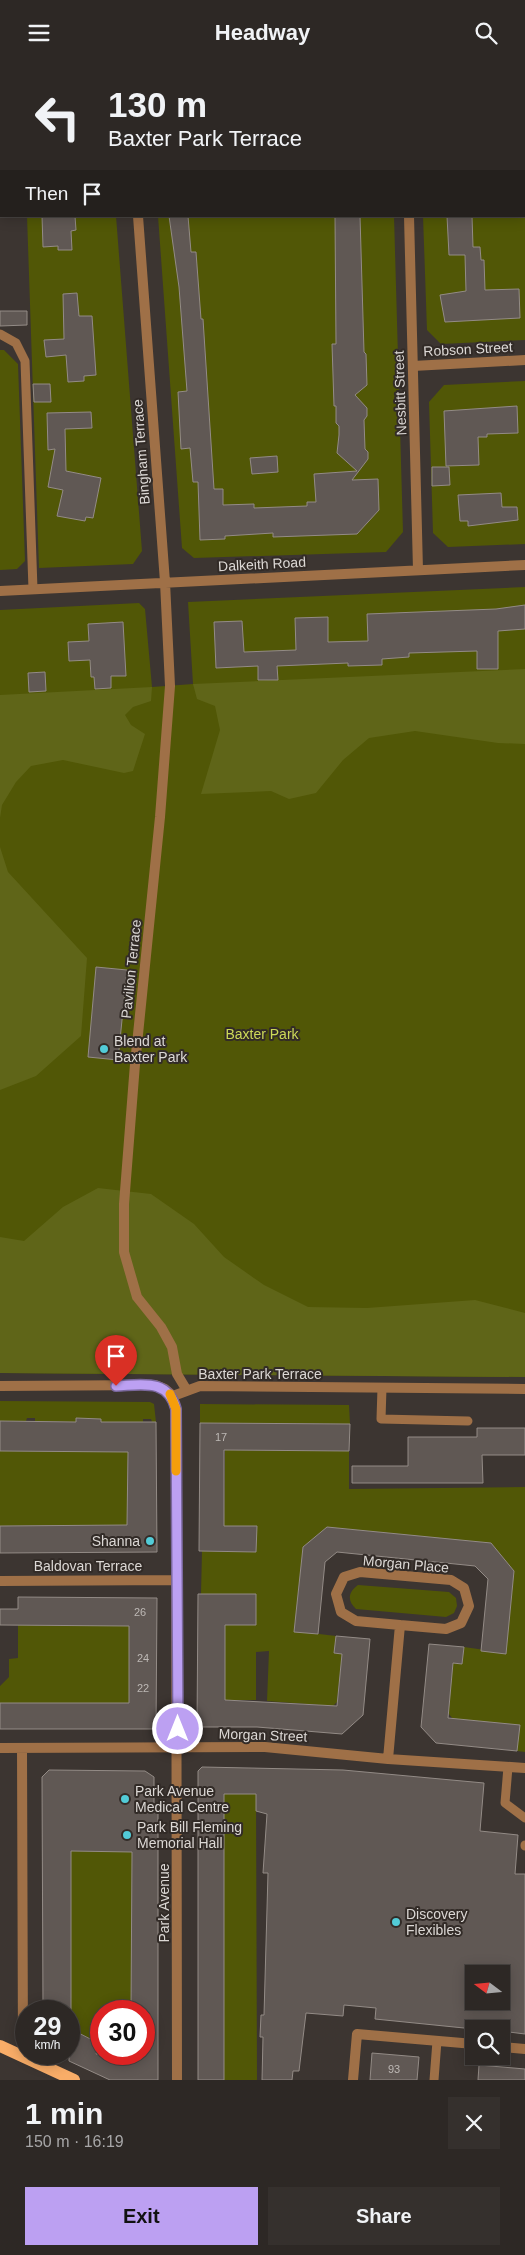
<!DOCTYPE html>
<meta charset="utf-8">
<style>
:root{--surface:#2d2825;--page:#35302d;--text:#f1f3f6;--muted:#a7a6a7;--line:#484442;--accent:#bca0f2}
body{margin:0;font-family:Helvetica,sans-serif;background:var(--page);color:var(--text);height:100vh;display:flex;flex-direction:column;font-size:19px;white-space:nowrap}
*{box-sizing:border-box;margin:0}
p{font-size:16px;color:var(--muted)}
.icon{flex:none;width:28px;height:28px;fill:none;stroke:currentColor;stroke-width:2;stroke-linecap:round;stroke-linejoin:round}
.map{position:relative;height:2015px;overflow:hidden}
.details{display:flex;flex-direction:column;background:var(--surface);flex:1}
.details>*{flex:none}
.guide{position:absolute;left:0px;top:0px;width:525px;height:152px;box-shadow:0 2px 12px #0003,0 0 0 1px var(--line);background:#2d2825;color:var(--text);overflow:hidden}
.needle{width:32px;rotate:286deg}
.tools{position:absolute;left:465px;top:1900px;display:grid;gap:10px}
.tools a{display:grid;place-items:center;width:45px;height:45px;border-radius:0px;background:var(--surface);box-shadow:0 2px 12px #0003,0 0 0 1px var(--line);font-size:25px}
.speed{position:absolute;left:15px;top:1935px;display:flex;gap:10px;font-size:25px;font-weight:700;text-align:center}
.speed>*{display:grid;place-content:center;width:65px;height:65px;border-radius:50%;background:var(--surface);box-shadow:0 2px 12px #0003,0 0 0 1px var(--line);line-height:1}
.speed small{font-size:12px;font-weight:400}
.speed .limit{border:8px solid #d22;background:#fff;color:#111}
.pin{position:absolute;display:grid;place-items:center;width:42px;height:42px;color:#fff;margin:-51px -21px;border-radius:50% 50% 50% 0;rotate:-45deg;box-shadow:0 0 5px #0007}
.pin .icon{rotate:45deg}
.me{position:absolute;width:55px;margin:-28px;rotate:0deg;stroke-linejoin:round;filter:drop-shadow(0 0 4px #0008)}
.turn{display:flex;align-items:center;gap:18px;height:105px;padding:0 25px;font-size:22px}
.turn .icon{width:65px;height:65px;stroke-width:2.5}
.turn b{display:block;font-size:35px;line-height:42px}
.then{display:flex;align-items:center;height:48px;padding:0 25px;background:#0003;gap:10px;font-size:19px}
.round{display:grid;place-items:center;flex:none;width:52px;height:52px;border-radius:0px;background:var(--page)}
.summary{display:flex;align-items:center;justify-content:space-between;height:85px;padding:0 25px}
h1{font-size:30px;font-weight:700;line-height:38px}
.action{display:flex;gap:10px;margin-top:auto;padding:10px 25px}
.action a{flex:1;height:58px;border-radius:0px;background:var(--accent);color:#111;font-size:20px;font-weight:700;line-height:58px;text-align:center}
.action a+a{background:var(--page);color:var(--text)}
header{display:flex;justify-content:space-between;align-items:center;height:65px;padding:0 25px;background:var(--surface);font-size:22px;font-weight:700}
.map>svg:first-child{display:block}
</style>
<header><svg class="icon" aria-label="menu" viewBox="0 0 24 24"><path d="M4 6h16M4 12h16M4 18h16"/></svg>Headway<svg class="icon" aria-label="search" viewBox="0 0 24 24"><circle cx="10" cy="10" r="6"/><path d="M15 15l6 6"/></svg></header>
<div class="map">
<svg width="525" height="2015" viewBox="0 0 525 2015">
<rect width="100%" height="100%" fill="#3c3531"/>
<path fill="#515706" d="M0,0L104,1H1L0,127Z
M146,0H390V1H147Z
M419,0H525V275L441,279L427,265L423,151H524V1Z
M27,151H116L142,486L133,499L39,503Z
M158,151H394L403,467L386,487L194,493L182,483Z
M0,285H4L18,299L25,496L17,504L0,505Z
M525,316V479L448,482L433,468L429,337L444,320Z
M525,522V1312L0,1308V545L139,538L145,544L152,622L193,619L188,537Z
M0,1336L150,1337L154,1339L156,1357H152L151,1354H143V1357H101V1354L76,1357L35,1356V1353H27L26,1356H0Z
M200,1339L349,1340L350,1359L200,1358Z
M225,1385L349,1386V1424L525,1422V1687L517,1686L520,1660L453,1654L448,1648L453,1598L462,1599L464,1582L506,1588L514,1506L491,1478L327,1462L303,1482L294,1566L336,1571L334,1588L342,1589L337,1637L333,1641L267,1636L269,1586L256,1587V1635H225V1560H256L201,1529L202,1486L256,1487V1461H224Z
M0,1386L128,1387L127,1460L0,1461Z
M358,1520L449,1527L456,1533L457,1541L454,1548L446,1552L356,1544C347,1536 348,1527 358,1520Z
M18,1560H129V1638H0V1621L9,1612V1594L18,1593Z
M224,1729H256L257,2015H224Z
M70,1738L132,1787L131,1946H101V1979L71,1964V1940H43V1929H71Z"/>
<path fill="#5f6518" d="M525,604V679L498,678L415,666L369,673L343,695L316,728L289,734L271,726L201,729L220,665L215,641L197,634L193,619Z
M152,622L151,636L133,642L125,650L131,660L145,669L133,706L124,708L63,695L31,701L16,717L2,740L0,753V630Z
M0,782L8,807L87,893L81,971L36,1011L0,1025Z
M98,1123L151,1129L194,1159L224,1192L264,1220L308,1242L367,1243L475,1235L525,1248V1312L0,1308V1172L24,1176L63,1142Z"/>
<path fill="#605854" stroke="#938b86" fill-rule="evenodd" d="M42,151H75L76,165L71,166L72,185H58V181L43,182Z
M169,151H188L191,187H196L201,254H203L214,424H223V440L254,439V443L307,441V437H316L314,409L357,406L337,388L339,370V361L336,358V341H334L332,279H336L335,151H360L364,287L366,289L367,320L355,330L367,343V351L364,355L365,384L368,387V394L352,415L378,414L379,445L357,469L273,472V468L225,471V474L200,475L198,417H193L190,383L181,384L178,327L187,326L179,222Z
M447,151H472L473,182H480L481,195H484L485,225L519,224L520,253L445,257L440,230L466,226L465,190H449Z
M77,228L79,251H92L96,310L84,311V316L68,317L66,290L46,292L44,275L64,274L63,229Z
M0,246H27V260L0,261Z
M33,319H50L51,337H34Z
M517,341L518,368L487,369V372H478L479,400L446,401L444,346Z
M91,347L92,363L65,364L66,406L101,413L93,453L86,452L85,456L57,451L63,425L48,422L55,384L48,385L47,348Z
M277,391L278,407L252,409L250,393Z
M432,402H449L450,420L432,421Z
M501,428L502,442H517L518,455L468,461V456H460L458,430Z
M525,540V564L498,566V604H477V586L409,588V592L382,594V600L348,601V598L277,601L278,615H258V601L216,603L214,557L242,556L244,587L296,585L295,553L328,552V577L368,576L367,549L496,544Z
M123,557L126,611H111V623L95,624L94,612H91L90,595L69,596L68,577L89,576L88,559Z
M45,607L46,626L29,627L28,608Z
M96,902L127,905L118,995L88,992Z
M76,1353L101,1354V1357H156L157,1487L0,1488V1461L127,1460L128,1387L0,1386V1356L76,1357Z
M200,1358L350,1359L349,1386L224,1385V1461H257L256,1487L199,1486Z
M477,1363H525V1390H482L483,1418H352V1401H408V1372H477Z
M327,1462L491,1478L514,1506L506,1589L481,1586L488,1514L475,1501L337,1487L325,1497L318,1569L294,1567L303,1482Z
M198,1529H256V1560H225V1635L337,1641L342,1589L334,1588L336,1571L370,1574L363,1650L342,1669L257,1662H197Z
M18,1532L157,1533L156,1664H0V1638H129V1561L0,1560V1544H18Z
M429,1579L464,1582L462,1599L453,1598L448,1653L520,1660L517,1686L436,1678L421,1662Z
M202,1702L343,1705L484,1718L480,1766L518,1770L515,1809H525V1969L501,1966V1964H474L375,1954L376,1943L344,1940L343,1951L306,1948L299,2006H293L292,2015H262L263,1972H260L261,1950H264L268,1808H263L267,1749L256,1746V1729H224V2015H198V1706ZM474,1909H501V1936H474Z
M49,1705L145,1706L154,1712V1741L158,1744V2015H110L69,1996V1963L100,1979L96,1989H144V1946H131L132,1787L71,1786V1946H43L42,1712Z
M372,1988L419,1992L417,2015H370Z
M479,2000L525,2004V2015H478Z"/>
<g fill="none" stroke-linecap="round" stroke-linejoin="round">
<path stroke="#9f7047" stroke-width="9" d="M0,269L16,278L25,296L33,524
M382,1323L381,1354L468,1356
M508,1702L505,1738L525,1753
M525,1781V1780
M434,2015L437,1976"/>
<path stroke="#9f7047" stroke-width="10" d="M126,0V1
M405,0V1
M138,151L165,517L170,621L160,752L135,999L124,1139V1187L137,1232L161,1262L172,1282L177,1309L186,1324
M409,151L418,505
M413,301L525,295
M0,526L525,500
M0,1321L155,1320L165,1324L173,1331L200,1321L525,1324
M173,1331L176,1344L177,2015
M360,1507L451,1515L464,1523L469,1541L461,1558L446,1564L400,1560L356,1556L341,1547L336,1529L344,1512Z
M0,1516L177,1515
M0,1683L265,1682L388,1694L525,1703
M22,1683L23,1992
M388,1694L400,1560
M501,1982L525,1984
M353,2015L357,1969L474,1979"/>
<path stroke="#f9ad68" stroke-width="12" d="M0,1981L74,2015"/>
</g>
<g fill="none" stroke-linecap="round" stroke-linejoin="round">
<defs>
<path id="route" d="M116,1321C142,1320 168,1313 176,1344L178,1664"/>
</defs>
<use href="#route" stroke="#7a689d" stroke-width="12"/>
<use href="#route" stroke="#bca0f2" stroke-width="9"/>
<path stroke="#f59e0b" stroke-width="9" d="M170,1329L176,1344V1406"/>
</g>
<g fill="#52cbd7" stroke="#322b27" stroke-width="2">
<circle cx="104" cy="984" r="5"/>
<circle cx="150" cy="1476" r="5"/>
<circle cx="125" cy="1734" r="5"/>
<circle cx="127" cy="1770" r="5"/>
<circle cx="396" cy="1857" r="5"/>
</g>
<g text-anchor="middle" dominant-baseline="central" stroke-width="4" stroke-linejoin="round" paint-order="stroke">
<g font-size="11" fill="#bdb8b5">
<text x="221" y="1372">17</text>
<text x="140" y="1547">26</text>
<text x="143" y="1593">24</text>
<text x="143" y="1623">22</text>
<text x="394" y="2004">93</text>
</g>
<g font-size="14" fill="#dcd8d5" stroke="#322b27">
<text transform="translate(468 284) rotate(-3)">Robson Street</text>
<text transform="translate(400 328) rotate(-92)">Nesbitt Street</text>
<text transform="translate(141 387) rotate(-94)">Bingham Terrace</text>
<text transform="translate(262 499) rotate(-3)">Dalkeith Road</text>
<text transform="translate(131 904) rotate(-84)">Pavilion Terrace</text>
<text x="260" y="1309">Baxter Park Terrace</text>
<text transform="translate(406 1499) rotate(5)">Morgan Place</text>
<text x="88" y="1501">Baldovan Terrace</text>
<text transform="translate(263 1670) rotate(2)">Morgan Street</text>
<text transform="translate(164 1838) rotate(-90)">Park Avenue</text>
</g>
<g font-size="14" fill="#cdd958" stroke="#322b27">
<text x="262" y="969">Baxter Park</text>
</g>
<g font-size="14" fill="#dcd8d5" stroke="#322b27" text-anchor="start">
<text x="114" y="976">Blend at<tspan x="114" dy="16">Baxter Park</tspan></text>
<text x="140" y="1476" text-anchor="end">Shanna</text>
<text x="135" y="1726">Park Avenue<tspan x="135" dy="16">Medical Centre</tspan></text>
<text x="137" y="1762">Park Bill Fleming<tspan x="137" dy="16">Memorial Hall</tspan></text>
<text x="406" y="1849">Discovery<tspan x="406" dy="16">Flexibles</tspan></text>
</g>
</g>
</svg>
<div class="tools">
<a><svg class="needle" viewBox="-14 -14 28 28"><path d="M0-13l5 13h-10z" fill="#e53935"/><path d="M0 13l5-13h-10z" fill="#a7a6a7"/></svg></a>
<a><svg class="icon" aria-label="search" viewBox="0 0 24 24"><circle cx="10" cy="10" r="6"/><path d="M15 15l6 6"/></svg></a>
</div>
<div class="speed"><div>29<small>km/h</small></div><div class="limit">30</div></div>
<div class="pin" style="left:116px;top:1321px;background:#d93025"><svg class="icon" aria-label="arrive" viewBox="0 0 24 24"><path d="M6 21V4h12l-3 4 3 4H6"/></svg></div>
<svg class="me" style="left:178px;top:1664px" viewBox="-20 -20 40 40"><circle r="17" fill="#bca0f2" stroke="#fff" stroke-width="3"/><path d="M0-11L8 9 0 5-8 9z" fill="#fff"/></svg>
<div class="guide">
<div class="turn"><svg class="icon" aria-label="left" viewBox="0 0 24 24"><path d="M17 20v-9H6M10 6l-5 5 5 5"/></svg><div><b>130 m</b>Baxter Park Terrace</div></div>
<div class="then">Then<svg class="icon" aria-label="arrive" viewBox="0 0 24 24"><path d="M6 21V4h12l-3 4 3 4H6"/></svg></div>
</div>
</div>
<section class="details">
<div class="summary"><div><h1>1 min</h1><p>150 m · 16:19</p></div><a class="round"><svg class="icon" aria-label="close" viewBox="0 0 24 24"><path d="M6 6l12 12M18 6L6 18"/></svg></a></div>
<div class="action"><a>Exit</a><a>Share</a></div>
</section>
